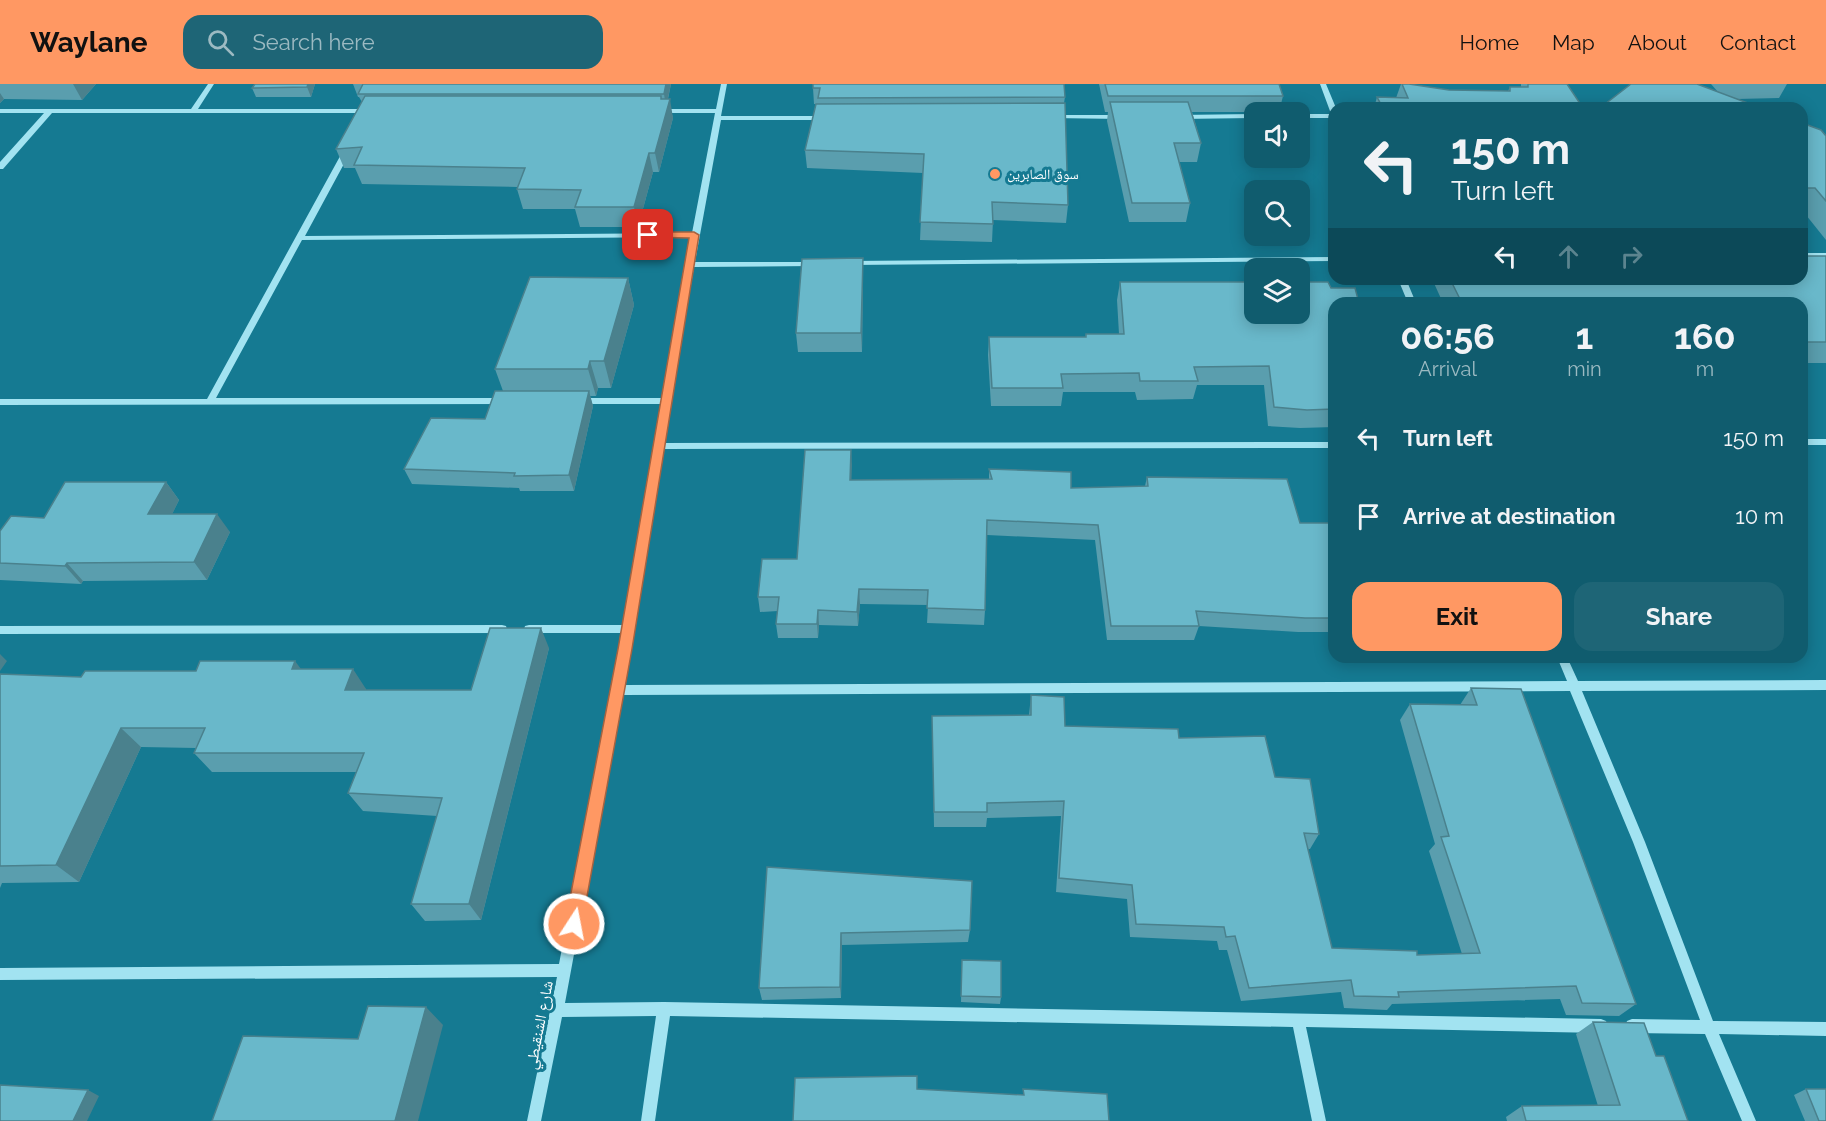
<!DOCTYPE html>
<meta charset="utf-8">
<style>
:root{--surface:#105c6e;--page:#1e6576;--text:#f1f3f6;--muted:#9cbac2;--accent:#ff9863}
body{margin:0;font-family:Raleway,"Noto Naskh Arabic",sans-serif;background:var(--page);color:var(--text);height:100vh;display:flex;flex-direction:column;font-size:22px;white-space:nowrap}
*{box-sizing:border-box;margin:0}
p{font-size:20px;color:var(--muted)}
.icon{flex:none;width:33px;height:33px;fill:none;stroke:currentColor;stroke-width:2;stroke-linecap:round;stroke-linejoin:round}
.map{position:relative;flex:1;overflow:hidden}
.side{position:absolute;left:1328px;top:213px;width:480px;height:366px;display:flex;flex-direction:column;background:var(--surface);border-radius:18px;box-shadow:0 3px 15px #0003}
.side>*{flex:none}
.top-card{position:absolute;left:1328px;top:18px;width:480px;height:183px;border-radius:18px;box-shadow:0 3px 15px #0003;background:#105c6e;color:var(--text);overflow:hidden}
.buttons{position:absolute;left:1244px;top:18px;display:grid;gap:12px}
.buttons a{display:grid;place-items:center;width:66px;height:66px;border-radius:12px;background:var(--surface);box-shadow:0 3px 15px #0003;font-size:30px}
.pin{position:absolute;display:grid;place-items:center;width:51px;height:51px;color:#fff;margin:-26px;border-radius:12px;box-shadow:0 3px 9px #0006}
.me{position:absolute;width:66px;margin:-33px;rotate:11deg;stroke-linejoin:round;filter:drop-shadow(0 0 4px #0008)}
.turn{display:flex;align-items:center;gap:21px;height:126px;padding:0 24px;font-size:27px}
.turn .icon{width:78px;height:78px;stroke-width:2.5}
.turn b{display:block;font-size:42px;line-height:51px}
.lanes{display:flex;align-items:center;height:57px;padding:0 24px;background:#0003;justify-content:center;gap:30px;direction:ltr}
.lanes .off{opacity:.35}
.eta{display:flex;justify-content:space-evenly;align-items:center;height:102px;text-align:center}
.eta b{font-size:36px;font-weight:700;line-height:42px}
.action{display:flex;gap:12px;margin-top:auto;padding:12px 24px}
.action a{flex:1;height:69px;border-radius:18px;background:var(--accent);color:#111;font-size:24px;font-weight:700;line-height:69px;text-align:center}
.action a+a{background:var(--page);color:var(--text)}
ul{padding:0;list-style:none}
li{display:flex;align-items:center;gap:18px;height:78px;padding:0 24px}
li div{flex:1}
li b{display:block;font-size:22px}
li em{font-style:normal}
header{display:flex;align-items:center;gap:36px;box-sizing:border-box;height:84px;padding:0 30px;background:var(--accent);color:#111}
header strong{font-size:28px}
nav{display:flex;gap:33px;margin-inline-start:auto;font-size:21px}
.search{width:420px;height:54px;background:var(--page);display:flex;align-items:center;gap:15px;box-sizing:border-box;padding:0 21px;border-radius:18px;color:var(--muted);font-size:22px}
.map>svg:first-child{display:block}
</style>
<header>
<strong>Waylane</strong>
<div class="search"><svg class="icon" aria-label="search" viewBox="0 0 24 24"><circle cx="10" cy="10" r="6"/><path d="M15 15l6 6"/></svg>Search here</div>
<nav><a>Home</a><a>Map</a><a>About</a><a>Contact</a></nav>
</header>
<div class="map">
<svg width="1826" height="1037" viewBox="0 0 1826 1037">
<rect width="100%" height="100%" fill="#157a92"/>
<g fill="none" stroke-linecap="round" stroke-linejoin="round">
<path fill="#a2e3f1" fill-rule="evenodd" d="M208,0H214L198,25H370L374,27L370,29H52L3,85H0V78L44,29H0V25H191Z
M721,0H727L721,32H825L829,34L825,36H721L695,178H814L818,180L814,182L694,183L664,359L1334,358V364L663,365L624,601L1567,597L1557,573H1567L1578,597L1826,596V606L1582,607L1645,758L1713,937L1826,938V952L1719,950L1756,1037H1742L1705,950L1632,949L1627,947L1625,942L1627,937L1632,935L1700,936L1633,758L1570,607L622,611L565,919L664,918L1601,935L1606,937L1608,942L1606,947L1601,949L1306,943L1326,1037H1312L1293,943L670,932L655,1037H641L656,932L562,933L541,1037H527L557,893L0,896V884L559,880L622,549H529L525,548L524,545L525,542L529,541H624L662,320H579L574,317L579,314H663L685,181L691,153L302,156L216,314H506L511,317L506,320L0,321V315H207L344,65L348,63L352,65L305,152L692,149L715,29H659L655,27L659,25H716Z
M1320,0H1326L1336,24H1334V29L1330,27Z
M1254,30V34L1179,35L1175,33L1179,31Z
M1299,30H1334V34H1299Z
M1053,31H1122L1126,33L1122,35L1051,34L1049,33Z
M1802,169H1826V173H1802Z
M1334,173V177L851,181L847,179L851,177Z
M1398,195H1406L1416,219H1408Z
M1802,355H1826V361H1802Z
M502,541L506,542L507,545L506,548L502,549L0,550V542Z"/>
</g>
<path fill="#5a9eae" d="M0,0H96L82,16L4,15L0,19Z
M255,0H315L311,13H256L252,4Z
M353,0H671L668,15L673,34L659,88H653L638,143H580L575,125H523L517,105L518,103L362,100L355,84H344L336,65L362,18L359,13H358Z
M1099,0H1279L1283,12L1279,28H1192L1201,59L1197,78H1179L1190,119L1186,138H1129L1107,37L1108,28H1105Z
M1401,0H1409L1449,6L1508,7L1510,3H1521V0H1567L1583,24H1374L1377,13L1396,14Z
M1711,0H1787L1779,14L1737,15L1718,8Z
M813,4L1065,13L1064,19L1068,121L1066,139L993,136L992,158L920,156L923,89L807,84L805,66L818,20H814Z
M1802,39L1826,52V156L1802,126Z
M1826,172V279H1802V219H1443L1433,197L1434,195H1802Z
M863,174V193L862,268H798L796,249Z
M628,194L634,221L611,304H598L596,312H590L593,322L574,407H520L519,404L412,400L404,385L485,335L503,307L495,285Z
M1120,198L1334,219V343L1300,344L1268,342L1264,301H1197L1193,315L1137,316L1135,308H1063L1061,322H991L988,271L989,253H1085L1086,250H1119L1117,216Z
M851,366V396H989V385L1071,404L1145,402L1147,393L1300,439H1334V548H1298L1199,542L1194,556H1107L1095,456L987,451L985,526L984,541L927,539L928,521L860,520L858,542L819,541L818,554H778L776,540L778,527L760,528L758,513L797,475Z
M166,398L179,416L172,430L230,448L207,496L83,497L81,500L0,496V447Z
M549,564L481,836L425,837L411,820L437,732L363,727L348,709L357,688H212L194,669L196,664L141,663L79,798L2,799L0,804V590L81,593L196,587L301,585L366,605V606H471Z
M1471,604L1636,920L1619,932L1566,931L1560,915L1392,920L1387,926L1344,924L1341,908L1241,917L1227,866H1219L1217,857L1130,853L1127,815L1056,808L1061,732L987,734L986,743H934L932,632L1029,631L1031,611L1065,642L1179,654L1275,693L1319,750L1310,765H1308L1332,864L1417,871L1462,870L1429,767L1435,760L1400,636L1410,620L1460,621Z
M767,783L970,846L968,858L842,861L841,914L762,916L759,904Z
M962,876L1001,913L1000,920L961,918Z
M1593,938L1656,972L1688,1037H1507L1506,1033L1522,1022H1598L1576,950Z
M1806,1005L1826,1037H1805L1794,1011Z"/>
<path fill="#4a818d" d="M73,0H96L82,16Z
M308,0H315L311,13L307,3Z
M666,0H671L666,23L664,10Z
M0,9L4,15L0,19Z
M670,15L673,34L659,88L655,69Z
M649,69L653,88L638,143L634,123Z
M863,174V193L862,268L861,249Z
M628,194L634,221L611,304L604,277Z
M590,277L598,304L596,312L588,285Z
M589,307L593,322L574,407L569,391Z
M851,366L852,381L851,411L850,396Z
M166,398L179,416L163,449L148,430Z
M217,430L230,448L207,496L194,478Z
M67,479L83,497L81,500L65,482Z
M859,505L860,520L858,542L857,528Z
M818,526L819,541L818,554L817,540Z
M541,544L549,564L481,836L469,820Z
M0,570L7,577L0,587Z
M295,577L310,597L292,585Z
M353,585L366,605L359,626L345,606Z
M121,644L141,663L79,798L56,781Z
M841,849L842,861L841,914L840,903Z
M426,923L443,941L418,1037H395Z
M88,1006L99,1012L87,1037H73Z"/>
<path fill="#69b8ca" stroke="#4a818d" stroke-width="1.5" d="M255,0H308L307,3L252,4Z
M363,0H666L664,10H358Z
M813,0H1064L1065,13L818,14L820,4H813Z
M1105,0H1279L1283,12H1108Z
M1402,0H1409L1449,6L1510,7V3H1528V0H1567L1583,24H1383L1377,13L1408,14Z
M1631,0H1697L1761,24H1600Z
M365,12H661V15H670L655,69H649L634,123H575L581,106L517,105L525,84L354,81L362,63L336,65Z
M1110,18H1188L1201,59H1174L1190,119H1132Z
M1065,19L1068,121L992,118L993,140L920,138L924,70L805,66L816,20Z
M1802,39L1821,46L1826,52V117L1815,104H1804L1802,101Z
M1802,172H1826V258H1802V219H1462L1450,195H1802Z
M863,174L861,249H796L802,175Z
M530,193L628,194L604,277H590L588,285H495Z
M1120,198H1254V230H1299V198H1328L1331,204H1355L1359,219H1334V325L1307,326L1274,323L1269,282L1194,283L1198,297H1140L1139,289L1061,290L1063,304H992L989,253H1086V250H1124Z
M495,307H589L569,391L514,392L515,389L404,385L431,334L485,335Z
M805,366H851L850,396L992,395L989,385L1071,388V404L1148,402L1147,393L1287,395L1300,439H1334V534H1305L1196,527L1199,542H1111L1098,441L987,436L985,526L927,524L928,506L859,505L857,528L818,526L817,540H776L779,513H758L762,475H797Z
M65,398H166L148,430H217L194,478L67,479L65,482L0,479V447L11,432L44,434Z
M490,544H541L469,820H411L442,714L348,709L364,669H194L205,644H121L56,781L0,782V590L81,593L85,587H196L200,577H295L292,585H353L345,606H471Z
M1471,604L1521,605L1636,920L1582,919L1576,902L1398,908L1399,913L1354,912L1351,896L1249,904L1235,852L1226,853L1224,843L1136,840L1132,801L1059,794L1064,717L987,719V728H934L932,632L1031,631V611L1064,613L1065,642L1178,645L1179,654L1265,652L1275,693L1310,695L1319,750L1304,749L1332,864L1417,867V871L1480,869L1441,753L1449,752L1410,620L1477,621Z
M767,783L972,797L970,846L841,849L840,903L759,904Z
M962,876L1001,877V913L961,912Z
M368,922L426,923L395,1037H212L243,952L358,955Z
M1593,938L1644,939L1656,972H1664L1688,1037H1526L1522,1022L1620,1021Z
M917,992V1005L1024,1011L1023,1005L1107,1010L1109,1037H793L795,994Z
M0,1001L88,1006L73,1037H0Z
M1806,1005H1826V1037H1819Z"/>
<path fill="#ff9863" stroke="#a66340" stroke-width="1.5" d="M648,148H694L699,151L632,565L582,840L579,845L574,848L568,845L565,840L618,565L689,154L644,153V149Z"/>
<circle fill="#ff9863" stroke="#157a92" stroke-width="2" cx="995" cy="90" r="6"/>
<g text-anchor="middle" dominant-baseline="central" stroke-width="6" stroke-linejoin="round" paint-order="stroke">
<g font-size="14" fill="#fff" stroke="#157a92" text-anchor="start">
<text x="1007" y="90">سوق الصابرين</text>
</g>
<g font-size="16" fill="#fff" stroke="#157a92">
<text transform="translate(539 941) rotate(-79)">شارع الشنقيطي</text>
</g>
</g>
</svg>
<div class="buttons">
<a><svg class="icon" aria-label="sound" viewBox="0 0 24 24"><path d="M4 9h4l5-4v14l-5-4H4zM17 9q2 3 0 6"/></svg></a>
<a><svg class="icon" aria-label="search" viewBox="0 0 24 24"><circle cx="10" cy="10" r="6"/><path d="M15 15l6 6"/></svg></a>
<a><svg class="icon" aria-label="layers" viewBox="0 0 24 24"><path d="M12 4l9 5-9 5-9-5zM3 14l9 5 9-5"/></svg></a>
</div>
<div class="pin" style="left:648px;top:151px;background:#d93025"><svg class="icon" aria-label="arrive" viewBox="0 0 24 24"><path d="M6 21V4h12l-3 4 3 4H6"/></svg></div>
<svg class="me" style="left:574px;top:840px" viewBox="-20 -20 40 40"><circle r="17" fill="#ff9863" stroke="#fff" stroke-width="3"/><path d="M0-11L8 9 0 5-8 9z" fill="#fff"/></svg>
<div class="top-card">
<div class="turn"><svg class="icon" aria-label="left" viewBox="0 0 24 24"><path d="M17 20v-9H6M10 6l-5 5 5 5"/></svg><div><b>150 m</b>Turn left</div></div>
<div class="lanes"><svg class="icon" aria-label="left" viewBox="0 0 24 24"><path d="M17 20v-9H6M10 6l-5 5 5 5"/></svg><svg class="icon off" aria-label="ahead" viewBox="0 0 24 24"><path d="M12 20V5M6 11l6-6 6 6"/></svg><svg class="icon off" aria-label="right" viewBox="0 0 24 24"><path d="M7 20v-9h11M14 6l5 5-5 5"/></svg></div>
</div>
<section class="side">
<div class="eta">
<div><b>06:56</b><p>Arrival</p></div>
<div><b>1</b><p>min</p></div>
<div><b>160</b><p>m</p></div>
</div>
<ul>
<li><svg class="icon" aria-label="left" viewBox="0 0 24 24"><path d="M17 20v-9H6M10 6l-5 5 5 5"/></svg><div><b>Turn left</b></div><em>150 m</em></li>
<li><svg class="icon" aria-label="arrive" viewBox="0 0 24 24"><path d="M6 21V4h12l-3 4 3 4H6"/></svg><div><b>Arrive at destination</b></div><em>10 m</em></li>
</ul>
<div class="action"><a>Exit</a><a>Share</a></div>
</section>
</div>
